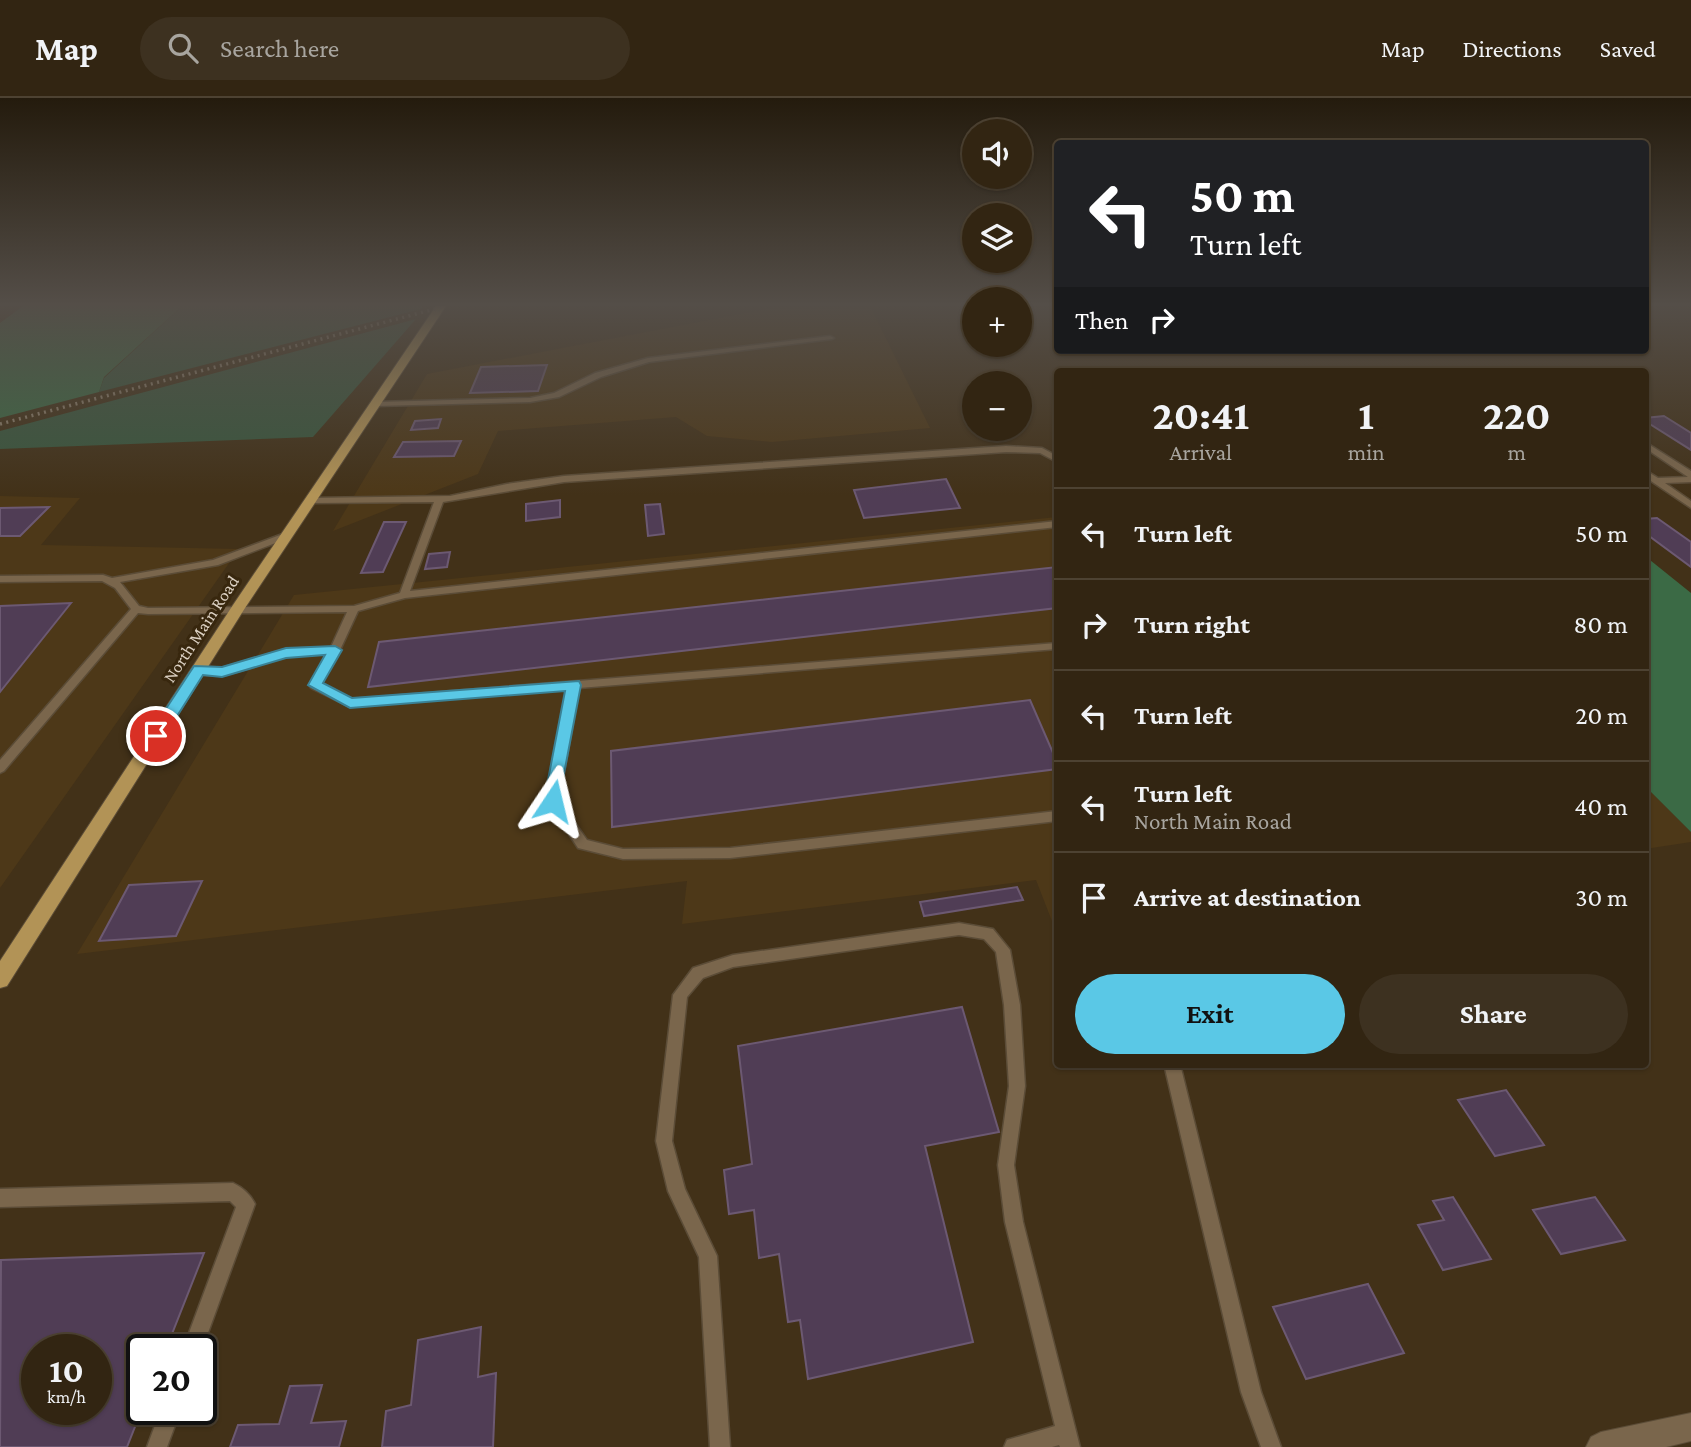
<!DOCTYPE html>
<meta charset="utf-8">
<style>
:root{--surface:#322512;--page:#3d3120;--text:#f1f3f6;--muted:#a8a59f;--line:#4d4232;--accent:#5ac8e6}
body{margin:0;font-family:"Crimson Pro",serif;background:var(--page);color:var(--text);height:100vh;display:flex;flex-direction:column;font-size:26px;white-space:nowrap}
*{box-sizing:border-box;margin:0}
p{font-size:23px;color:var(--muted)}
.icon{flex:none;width:38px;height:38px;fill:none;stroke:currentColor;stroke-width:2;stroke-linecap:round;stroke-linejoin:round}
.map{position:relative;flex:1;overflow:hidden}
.sheet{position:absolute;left:1054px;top:270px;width:595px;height:700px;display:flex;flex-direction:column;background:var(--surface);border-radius:7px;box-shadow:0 2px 5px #0004,0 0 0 2px var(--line)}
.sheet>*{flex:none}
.top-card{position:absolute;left:1054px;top:42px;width:595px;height:214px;border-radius:7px;box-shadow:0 2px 5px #0004,0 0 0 2px var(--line);background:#202124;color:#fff;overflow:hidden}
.tools{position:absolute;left:962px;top:21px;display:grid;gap:14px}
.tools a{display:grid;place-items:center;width:70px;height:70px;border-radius:50%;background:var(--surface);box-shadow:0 2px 5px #0004,0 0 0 2px var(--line);font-size:35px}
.speed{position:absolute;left:21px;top:1236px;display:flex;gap:14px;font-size:35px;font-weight:700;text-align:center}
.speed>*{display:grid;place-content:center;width:91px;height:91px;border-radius:50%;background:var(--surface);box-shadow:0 2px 5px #0004,0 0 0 2px var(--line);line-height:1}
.speed small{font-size:18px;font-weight:400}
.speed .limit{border:4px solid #111;border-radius:10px;background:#fff;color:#111}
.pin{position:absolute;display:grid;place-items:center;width:60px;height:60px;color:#fff;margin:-30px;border:4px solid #fff;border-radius:50%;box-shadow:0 2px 7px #0007}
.me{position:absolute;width:77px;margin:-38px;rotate:10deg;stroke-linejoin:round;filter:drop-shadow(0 0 5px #0008)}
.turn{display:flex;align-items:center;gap:24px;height:147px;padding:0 21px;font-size:32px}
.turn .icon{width:91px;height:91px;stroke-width:2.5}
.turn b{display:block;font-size:49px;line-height:60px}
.then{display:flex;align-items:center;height:66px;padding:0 21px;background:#0003;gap:14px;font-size:26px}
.eta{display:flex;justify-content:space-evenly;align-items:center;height:119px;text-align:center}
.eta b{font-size:42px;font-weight:700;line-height:49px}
.primary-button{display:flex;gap:14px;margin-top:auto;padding:14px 21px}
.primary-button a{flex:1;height:80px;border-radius:42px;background:var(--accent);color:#111;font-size:28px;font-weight:700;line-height:80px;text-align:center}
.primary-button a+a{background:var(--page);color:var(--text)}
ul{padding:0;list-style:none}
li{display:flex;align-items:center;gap:21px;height:91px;padding:0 21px;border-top:2px solid var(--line)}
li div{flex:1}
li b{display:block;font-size:26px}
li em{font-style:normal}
header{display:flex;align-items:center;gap:42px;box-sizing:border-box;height:98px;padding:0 35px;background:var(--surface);border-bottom:2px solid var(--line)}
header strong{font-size:33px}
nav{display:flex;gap:38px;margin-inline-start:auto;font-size:24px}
.search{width:490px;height:63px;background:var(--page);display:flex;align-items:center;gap:18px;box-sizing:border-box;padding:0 24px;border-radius:38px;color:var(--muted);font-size:26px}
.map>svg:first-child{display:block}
</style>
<header>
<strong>Map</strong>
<div class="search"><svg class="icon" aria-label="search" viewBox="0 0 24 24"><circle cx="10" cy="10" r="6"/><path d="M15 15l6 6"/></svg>Search here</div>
<nav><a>Map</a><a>Directions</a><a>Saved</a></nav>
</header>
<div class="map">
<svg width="1691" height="1349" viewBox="0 0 1691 1349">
<rect width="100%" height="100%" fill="#423118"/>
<path fill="#4d3818" d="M782,208H873L872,212L930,330L772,344L707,338L676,319L498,333L478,376L333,433L427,276Z
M0,398L80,400L41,447L239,451L0,790Z
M1057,419V836L1036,782L682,826L687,783L77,856L294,497Z
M1645,688L1691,734V744L1645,751Z"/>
<path fill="#39573e" d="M182,208H423L421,211L99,294L104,280Z
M416,221L313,339L0,351V333Z"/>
<path fill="#3b6a45" d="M23,208H182L104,279L99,294L0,320V225Z
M1645,458L1691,495V734L1645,688Z"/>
<path fill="#503d55" stroke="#6c5972" stroke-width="2" fill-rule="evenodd" d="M547,267L538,293L470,295L481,269Z
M1664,318L1691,335V352L1645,323V320Z
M441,321L438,330L411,332L415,323Z
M461,343L454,358L394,359L403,344Z
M946,381L960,410L864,420L854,392Z
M560,402V419L526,423V406Z
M660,406L664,436L648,438L645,407Z
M49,409L20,438H0V410Z
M1657,420L1691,444V469L1645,435V421Z
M384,424H406L383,474L361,475Z
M450,454L447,469L425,471L429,456Z
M1057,469V510L368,589L379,544Z
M71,505L0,594V508Z
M1030,602L1057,664V671L612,729L611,653Z
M202,783L176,838L99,843L129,787Z
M1017,789L1023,802L924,818L920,804Z
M962,909L999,1034L925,1048L973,1244L808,1281L800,1222L788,1224L779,1156L759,1160L754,1112L729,1116L724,1072L752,1066L738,948Z
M1506,992L1544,1047L1495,1058L1458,1002Z
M1453,1099L1491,1161L1443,1172L1418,1127L1444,1122L1433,1103Z
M1595,1099L1625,1142L1561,1156L1533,1112Z
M204,1155L166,1251H142V1311L127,1349H0L1,1162ZM37,1251H96V1311H37Z
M1368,1186L1404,1255L1306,1281L1273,1209Z
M481,1229L478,1279L496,1275L493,1349H382L386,1313L411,1307L418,1242Z
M322,1287L311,1325L346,1323L339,1349H230L238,1327L279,1326L290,1288Z"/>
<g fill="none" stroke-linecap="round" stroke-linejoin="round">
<defs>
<path id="service" d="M830,238L834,240L832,241L649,264L601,279L559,299L530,304L376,308L372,306L376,304L530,300L554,295L595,275L648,260Z
M1645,344L1691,373V384L1665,385L1691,403V410L1645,379V372L1658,380L1688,379L1645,350Z
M1006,348L1042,350L1057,358V364L1040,355L1006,354L564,384L443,404L410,493L1057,423V429L405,500L358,513L340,552L321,586L352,601L1057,545V551L579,590L559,702L587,742L623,751L730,750L1057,713V723L730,760L623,761L578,750L547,703L568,591L350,609L311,590L309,587L327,556C313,557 297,556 283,559C261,565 213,588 193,572L199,568L222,570L286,551L331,549L347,514L148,516L138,515L4,673L0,675V662L131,511L115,490L102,483L0,484V478L103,477L112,480L213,462L288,434L291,435V439L218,467L120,484L139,508L148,510L354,508L400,495L434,404L313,405L310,404V400L450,398L507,386L564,378Z
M959,825L993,831L1010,852L1020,907L1025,988L1014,1067L1023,1124L1080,1349H1060L1059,1347L1052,1349H1004L1007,1342L1055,1328L1005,1124L998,1067L1009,988L1004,907L996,854L984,841L959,837L733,869L703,880L687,899L672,1043L685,1091L717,1158L730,1349H710L699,1159L668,1093L656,1043L673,897L693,870L733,857Z
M1164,966H1180L1261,1294L1281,1349H1261L1241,1294Z
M233,1085C242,1089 251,1097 255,1106L201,1254V1251H183L236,1109L230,1103L0,1109V1091Z
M161,1311H181L167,1349H147Z"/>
<path id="tertiary" d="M1691,1315V1343L1666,1349H1586L1591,1339L1601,1334Z"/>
<path id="primary" d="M436,208H446L245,510L7,888L0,890V863L233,507Z"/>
</defs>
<use href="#service" stroke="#5b4c37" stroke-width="3"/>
<use href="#tertiary" stroke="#5b4c37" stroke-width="2"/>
<use href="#primary" stroke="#5b4c37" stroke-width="2"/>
<use href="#service" fill="#7a664c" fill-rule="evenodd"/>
<use href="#tertiary" fill="#7a664c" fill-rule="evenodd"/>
<use href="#primary" fill="#b29356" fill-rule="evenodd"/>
<path stroke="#8d7f6b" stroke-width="3.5" stroke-dasharray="2 4.5" stroke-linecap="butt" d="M0,326L446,208"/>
</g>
<linearGradient id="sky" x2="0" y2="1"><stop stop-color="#241b0d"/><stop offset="0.52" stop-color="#544e48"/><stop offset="1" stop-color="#544e48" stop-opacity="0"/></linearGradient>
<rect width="1691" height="397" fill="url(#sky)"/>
<path fill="#5ac8e6" stroke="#3a8296" stroke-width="2" d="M335,548L342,552L323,585L352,600L579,583L581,587L558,707L553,709L544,703L565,593L350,610L308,587L325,557L286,560L222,579L203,577L162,642H151L148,638L194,568L222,569L286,550Z"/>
<g text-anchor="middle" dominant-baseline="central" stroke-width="6" stroke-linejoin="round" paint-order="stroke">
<g font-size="18" fill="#dbd0c2" stroke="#38270e">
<text transform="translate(201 531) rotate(-57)">North Main Road</text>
</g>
</g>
</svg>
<div class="tools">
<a><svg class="icon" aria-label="sound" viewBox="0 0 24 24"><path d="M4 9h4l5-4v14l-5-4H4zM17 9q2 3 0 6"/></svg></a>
<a><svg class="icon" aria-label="layers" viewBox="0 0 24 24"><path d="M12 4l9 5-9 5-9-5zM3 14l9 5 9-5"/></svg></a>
<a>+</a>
<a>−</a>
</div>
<div class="speed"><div>10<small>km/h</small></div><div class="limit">20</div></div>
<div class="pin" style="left:156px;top:638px;background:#d93025"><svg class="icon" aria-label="arrive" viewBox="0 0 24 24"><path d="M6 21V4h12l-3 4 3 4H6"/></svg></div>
<svg class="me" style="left:553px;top:703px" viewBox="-20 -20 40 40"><path d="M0-17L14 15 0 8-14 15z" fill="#5ac8e6" stroke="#fff" stroke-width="4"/></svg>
<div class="top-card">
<div class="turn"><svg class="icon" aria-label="left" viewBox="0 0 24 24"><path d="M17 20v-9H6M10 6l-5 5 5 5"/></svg><div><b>50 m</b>Turn left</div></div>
<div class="then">Then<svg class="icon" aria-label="right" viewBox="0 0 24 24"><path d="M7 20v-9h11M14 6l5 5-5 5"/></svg></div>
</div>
<section class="sheet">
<div class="eta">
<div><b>20:41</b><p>Arrival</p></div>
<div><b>1</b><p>min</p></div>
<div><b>220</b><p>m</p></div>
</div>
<ul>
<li><svg class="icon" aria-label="left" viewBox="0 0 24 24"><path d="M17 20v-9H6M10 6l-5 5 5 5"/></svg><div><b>Turn left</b></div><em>50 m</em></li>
<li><svg class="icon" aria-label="right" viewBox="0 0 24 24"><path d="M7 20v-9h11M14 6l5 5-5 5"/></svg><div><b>Turn right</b></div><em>80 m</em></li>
<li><svg class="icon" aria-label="left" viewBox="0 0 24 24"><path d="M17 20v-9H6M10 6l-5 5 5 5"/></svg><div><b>Turn left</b></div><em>20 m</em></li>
<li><svg class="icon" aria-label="left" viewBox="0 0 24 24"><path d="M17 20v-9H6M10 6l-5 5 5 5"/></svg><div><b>Turn left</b><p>North Main Road</p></div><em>40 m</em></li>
<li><svg class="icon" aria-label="arrive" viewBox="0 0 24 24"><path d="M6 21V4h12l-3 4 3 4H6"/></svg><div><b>Arrive at destination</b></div><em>30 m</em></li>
</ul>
<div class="primary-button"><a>Exit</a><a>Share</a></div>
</section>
</div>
